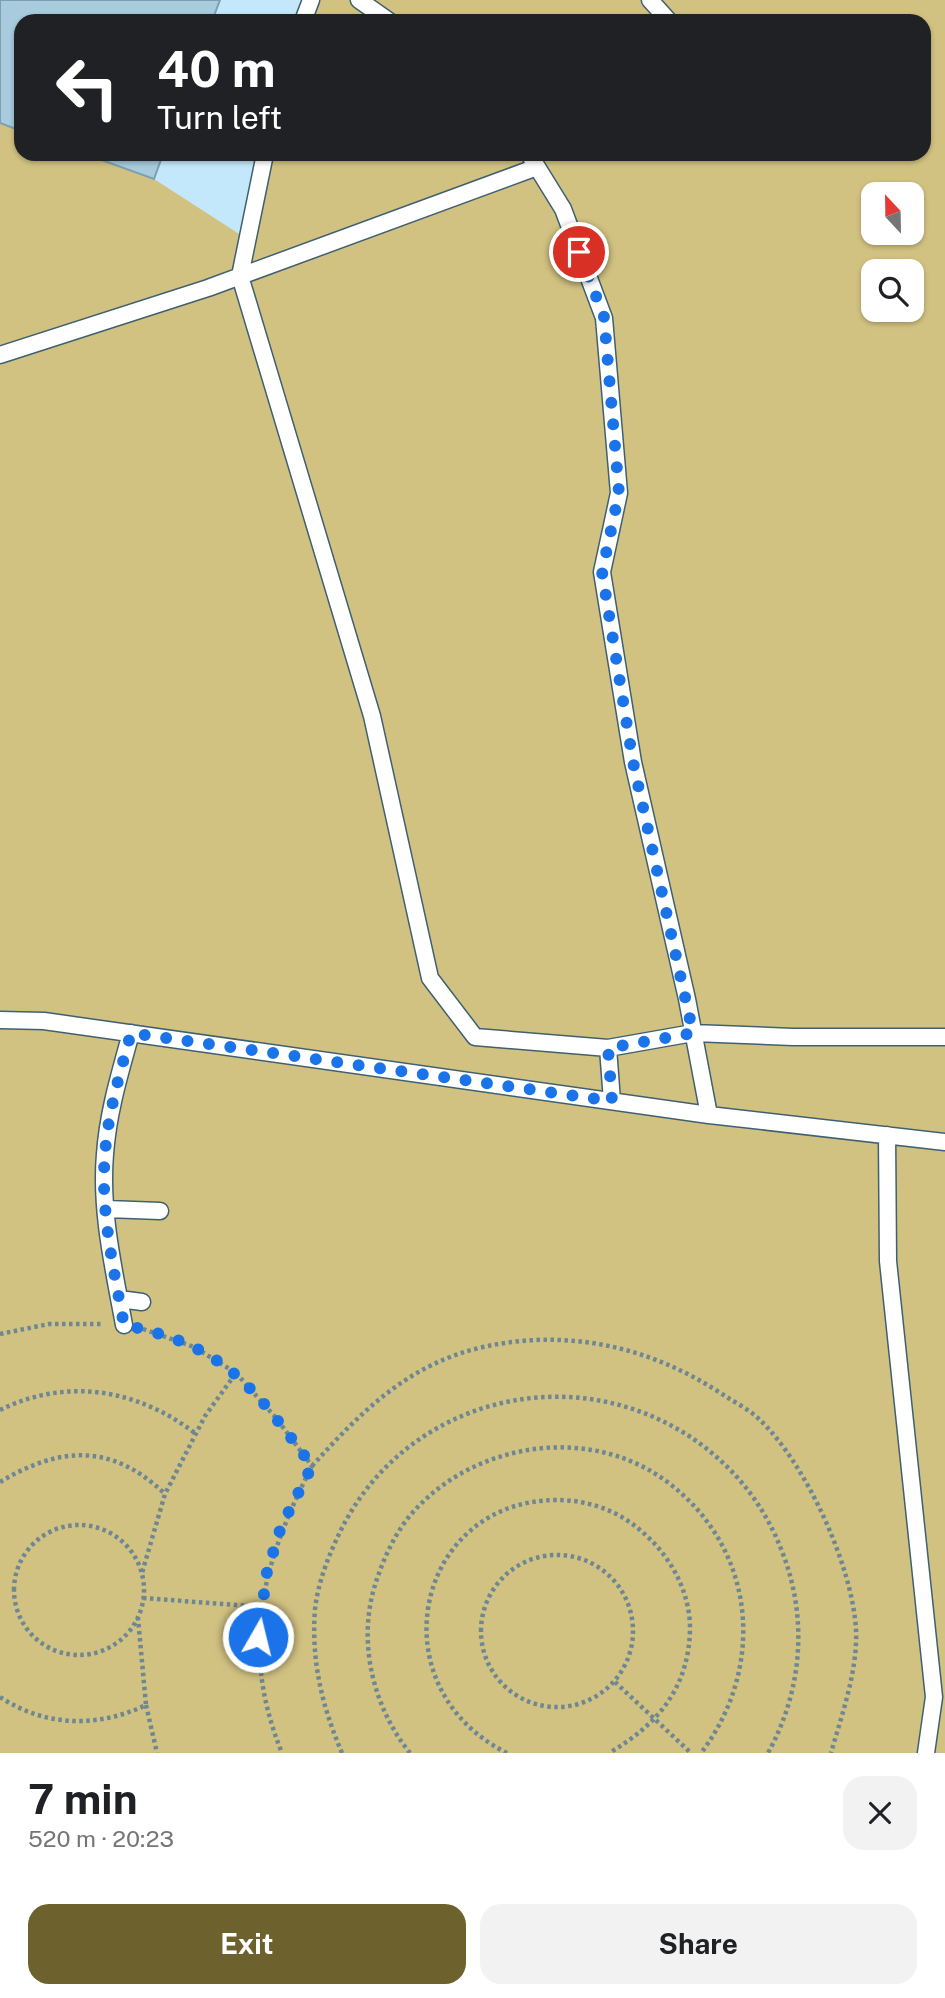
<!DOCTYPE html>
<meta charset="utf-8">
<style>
:root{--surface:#fff;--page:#f2f2f2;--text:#202124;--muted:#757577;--accent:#6d612e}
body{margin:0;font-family:"Public Sans",sans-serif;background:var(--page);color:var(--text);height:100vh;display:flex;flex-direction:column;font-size:26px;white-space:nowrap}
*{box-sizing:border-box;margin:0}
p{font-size:23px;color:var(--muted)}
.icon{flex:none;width:38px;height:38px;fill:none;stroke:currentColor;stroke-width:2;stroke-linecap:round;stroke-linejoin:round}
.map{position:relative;height:1753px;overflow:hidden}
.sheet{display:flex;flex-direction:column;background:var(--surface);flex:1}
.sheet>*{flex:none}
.hud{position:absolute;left:14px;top:14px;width:917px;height:147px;border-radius:21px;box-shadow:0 2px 5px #0004;background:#202124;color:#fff;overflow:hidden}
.needle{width:46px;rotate:338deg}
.controls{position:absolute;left:861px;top:182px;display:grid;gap:14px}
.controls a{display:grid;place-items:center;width:63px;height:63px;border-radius:14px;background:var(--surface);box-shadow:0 2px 5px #0004;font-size:35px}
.pin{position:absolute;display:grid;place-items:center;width:60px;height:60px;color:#fff;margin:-30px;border:4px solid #fff;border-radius:50%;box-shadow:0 2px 7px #0007}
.me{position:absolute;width:77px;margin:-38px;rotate:8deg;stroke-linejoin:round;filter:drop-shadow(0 0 5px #0008)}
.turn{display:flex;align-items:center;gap:24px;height:147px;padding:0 28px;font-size:32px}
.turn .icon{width:91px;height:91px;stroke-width:2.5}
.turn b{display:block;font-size:49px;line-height:60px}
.round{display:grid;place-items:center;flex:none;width:74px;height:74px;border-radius:21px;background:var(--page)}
.overview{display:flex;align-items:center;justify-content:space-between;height:119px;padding:0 28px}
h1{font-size:42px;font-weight:700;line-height:52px}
.button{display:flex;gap:14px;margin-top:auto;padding:14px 28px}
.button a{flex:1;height:80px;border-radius:21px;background:var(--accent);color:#fff;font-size:28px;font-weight:700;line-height:80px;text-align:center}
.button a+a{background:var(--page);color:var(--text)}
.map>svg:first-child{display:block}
</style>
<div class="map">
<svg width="945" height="1753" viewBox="0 0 945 1753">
<rect width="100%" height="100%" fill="#c4e8fb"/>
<path fill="#d2c282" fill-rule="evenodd" d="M311,0H945V1753H0V123L21,131V154H85L154,179L247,239L265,154H924V21H303ZM873,194H912V233H873ZM873,271H912V310H873Z"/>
<path fill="#a8ccde" stroke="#7da0b1" stroke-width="2" d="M0,0H220L212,21H21V131L0,123Z
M85,154H163L154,179Z"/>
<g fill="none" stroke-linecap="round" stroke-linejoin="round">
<defs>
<path id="lane" d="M359,0L389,21
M650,0L669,21
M303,21L311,0
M265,154L240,276L372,716L430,978L475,1037L608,1048L612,1101
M529,154L563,209L604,318L619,493L602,572L633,762L687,999L709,1115
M0,355L208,288L537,167
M0,1020L44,1021L709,1115L945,1142
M608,1048L693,1033L793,1037H945
M887,1135L888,1261L934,1697L926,1753
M107,1209L160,1211
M119,1299L142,1302
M124,1325C114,1270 100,1211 105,1154C108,1112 120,1073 131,1033"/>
</defs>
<use href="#lane" stroke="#3f6070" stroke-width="19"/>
<path stroke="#6e8793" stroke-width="4.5" stroke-dasharray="3.5 3.5" stroke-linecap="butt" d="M143,1329L194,1347L236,1373L205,1416L165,1494
M0,1334L49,1324H103
M236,1373L276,1418L312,1466C262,1564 239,1647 282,1753
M0,1410C67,1377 138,1389 196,1434
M312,1466C361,1412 408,1364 483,1347C569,1328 652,1347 725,1396C736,1403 750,1410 760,1420C806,1464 852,1565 856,1629C858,1670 842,1714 831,1753
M0,1482C60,1446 112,1443 165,1494L142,1573
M14 1590a65 65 0 1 1 130 0a65 65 0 1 1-130 0Z
M481 1631a76 76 0 1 1 152 0a76 76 0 1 1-152 0Z
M143,1598L263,1607
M615,1682L691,1753
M0,1697C45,1727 98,1728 146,1705L138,1618
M146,1705L157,1753
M342,1753C322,1706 311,1661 315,1609C318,1583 328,1557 339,1534C402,1401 567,1357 689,1436C733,1465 765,1505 783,1554C808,1620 802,1691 768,1753
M410,1753C372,1706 356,1638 377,1579C384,1558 394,1536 408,1518C469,1443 587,1423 666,1481C756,1547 767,1666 701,1753
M507,1753C375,1687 415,1500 557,1500C587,1500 617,1510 640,1530C668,1553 689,1588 690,1626C690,1686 659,1724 609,1753"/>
<use href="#lane" stroke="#fff" stroke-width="16"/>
</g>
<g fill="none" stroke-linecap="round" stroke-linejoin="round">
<path stroke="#1a73e8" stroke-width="12" stroke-dasharray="0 21.6" d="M258,1637L267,1572L281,1527L312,1466C254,1388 225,1345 124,1325C114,1270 100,1211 105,1154C108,1112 120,1073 131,1033L612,1101L608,1048L693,1033L633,762L602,572L619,493L604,317L579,252"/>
</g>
</svg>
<div class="controls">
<a><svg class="needle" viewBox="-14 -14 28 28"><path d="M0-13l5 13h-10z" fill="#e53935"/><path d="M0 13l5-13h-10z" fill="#757577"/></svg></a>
<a><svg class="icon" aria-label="search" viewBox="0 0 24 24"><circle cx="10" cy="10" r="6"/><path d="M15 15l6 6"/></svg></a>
</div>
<div class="pin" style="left:579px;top:252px;background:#d93025"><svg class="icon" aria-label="arrive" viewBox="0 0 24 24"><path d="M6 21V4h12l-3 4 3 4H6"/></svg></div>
<svg class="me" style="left:258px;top:1637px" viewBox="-20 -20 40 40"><circle r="17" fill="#1a73e8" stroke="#fff" stroke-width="3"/><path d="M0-11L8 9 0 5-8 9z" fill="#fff"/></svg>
<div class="hud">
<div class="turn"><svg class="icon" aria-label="left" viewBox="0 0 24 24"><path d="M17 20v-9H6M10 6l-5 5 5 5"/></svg><div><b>40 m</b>Turn left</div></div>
</div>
</div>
<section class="sheet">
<div class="overview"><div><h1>7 min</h1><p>520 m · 20:23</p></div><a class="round"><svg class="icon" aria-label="close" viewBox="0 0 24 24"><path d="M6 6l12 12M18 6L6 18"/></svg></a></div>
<div class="button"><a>Exit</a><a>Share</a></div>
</section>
